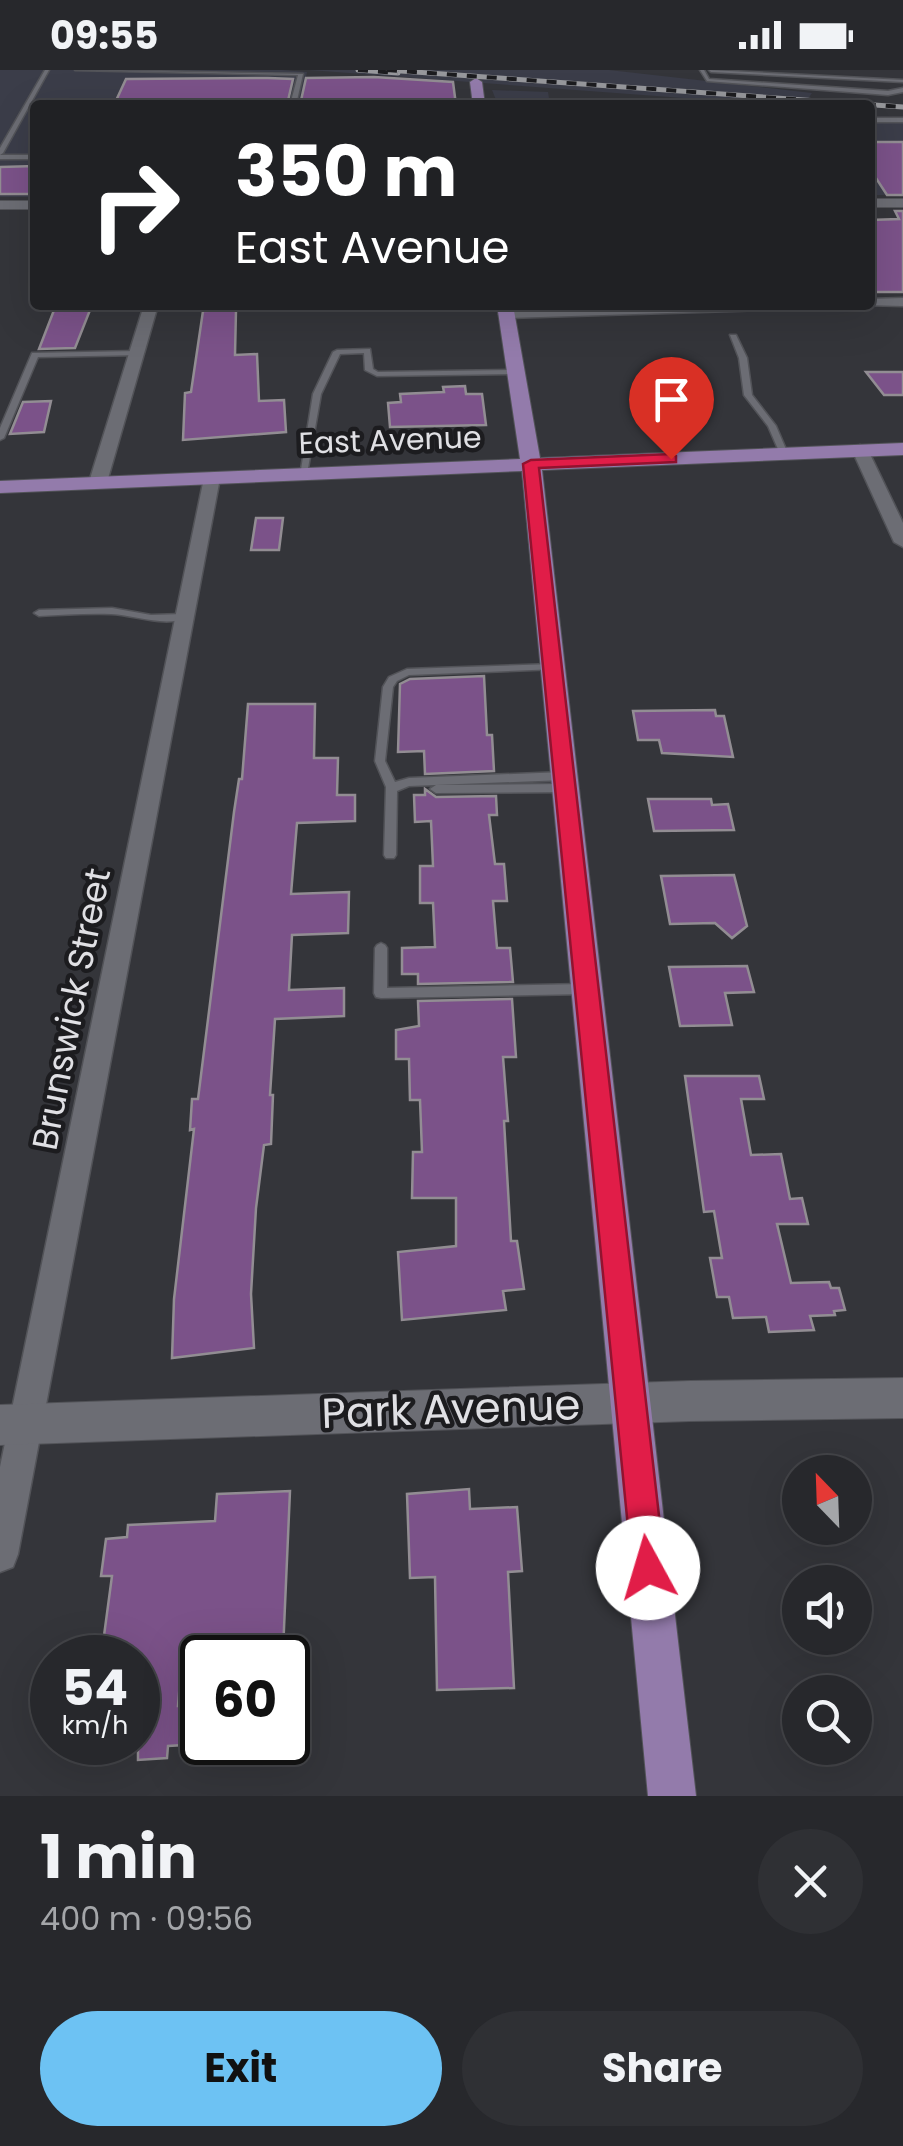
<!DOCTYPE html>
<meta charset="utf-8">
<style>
:root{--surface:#27282c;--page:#2f3034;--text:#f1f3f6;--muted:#a4a6a9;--line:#434448;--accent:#6dc2f3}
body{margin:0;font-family:Poppins,sans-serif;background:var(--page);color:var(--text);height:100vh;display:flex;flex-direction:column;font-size:38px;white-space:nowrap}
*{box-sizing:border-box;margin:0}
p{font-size:32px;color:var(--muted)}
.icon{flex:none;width:55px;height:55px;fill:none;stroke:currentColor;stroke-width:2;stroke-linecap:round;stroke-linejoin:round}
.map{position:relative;height:1726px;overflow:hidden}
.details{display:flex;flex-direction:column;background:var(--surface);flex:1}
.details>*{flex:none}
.guide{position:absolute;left:30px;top:30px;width:845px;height:210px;border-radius:10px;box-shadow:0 10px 40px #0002,0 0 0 2px var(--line);background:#202124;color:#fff;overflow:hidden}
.needle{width:65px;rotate:337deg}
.buttons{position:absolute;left:782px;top:1385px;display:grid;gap:20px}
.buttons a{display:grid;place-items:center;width:90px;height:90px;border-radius:50%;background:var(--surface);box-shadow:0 10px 40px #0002,0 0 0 2px var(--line);font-size:50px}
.speed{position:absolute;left:30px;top:1565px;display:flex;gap:20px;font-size:50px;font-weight:700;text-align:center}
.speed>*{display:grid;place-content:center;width:130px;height:130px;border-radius:50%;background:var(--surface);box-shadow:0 10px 40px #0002,0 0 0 2px var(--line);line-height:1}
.speed small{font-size:25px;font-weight:400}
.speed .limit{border:5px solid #111;border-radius:15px;background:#fff;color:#111}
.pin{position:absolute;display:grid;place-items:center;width:85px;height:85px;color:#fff;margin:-102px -42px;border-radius:50% 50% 50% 0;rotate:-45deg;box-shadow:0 0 10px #0007}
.pin .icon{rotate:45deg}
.me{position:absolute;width:110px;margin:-55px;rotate:354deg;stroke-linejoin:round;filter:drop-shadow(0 0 8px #0008)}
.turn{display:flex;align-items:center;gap:35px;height:210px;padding:0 40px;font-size:45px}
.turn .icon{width:130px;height:130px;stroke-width:2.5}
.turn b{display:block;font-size:70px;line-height:85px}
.round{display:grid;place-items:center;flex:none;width:105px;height:105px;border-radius:52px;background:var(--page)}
.summary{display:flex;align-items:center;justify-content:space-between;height:170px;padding:0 40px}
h1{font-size:60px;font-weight:700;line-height:75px}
.cta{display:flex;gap:20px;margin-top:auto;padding:20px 40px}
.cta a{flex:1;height:115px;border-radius:60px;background:var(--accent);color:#111;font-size:40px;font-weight:700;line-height:115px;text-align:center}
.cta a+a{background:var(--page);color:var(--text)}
.status{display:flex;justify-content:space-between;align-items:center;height:70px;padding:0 50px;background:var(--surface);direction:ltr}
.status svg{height:28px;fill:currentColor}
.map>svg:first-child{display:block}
</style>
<div class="status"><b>09:55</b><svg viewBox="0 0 49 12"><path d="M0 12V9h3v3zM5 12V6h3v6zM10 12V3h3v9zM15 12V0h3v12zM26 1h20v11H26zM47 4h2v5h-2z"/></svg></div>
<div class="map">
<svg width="903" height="1726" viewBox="0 0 903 1726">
<rect width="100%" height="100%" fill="#34353a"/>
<path fill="#3b3d49" d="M0,0H282L307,2L301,35H35V127H0Z
M309,0H609L812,23L804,35H776Z
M492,20L548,22L550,34L688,35H498Z
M870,47L903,48V125H870Z"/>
<path fill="#7b5289" stroke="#928d93" stroke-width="2.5" d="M374,7L453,12L456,35H300L306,8Z
M126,9L268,8L293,9L287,35H114Z
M870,72H903V125H887L870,99Z
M35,96V124H0V97Z
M895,141H903V222H870V150L899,149Z
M56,235H92L75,278L39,279Z
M236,240L235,285L257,284L259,331L284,330L286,362L183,370L185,323L191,322L203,241Z
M866,302H903V325H884Z
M465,316L466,324H482L486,355L390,357L388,333L401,332L400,324L444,322L443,317Z
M51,331L44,362L10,364L23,332Z
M256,448H283L279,480H251Z
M484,606L487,665H492L494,701L425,704L424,681L398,682L400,614L410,609Z
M248,634H315L314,688H338L337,725H355V751L297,753L291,824L349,822L348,863L292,865L289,920L344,918V946L275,949L270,1025H273L271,1074L264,1075L256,1138L251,1224L254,1278L172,1288L174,1229L194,1059L190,1060L192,1029H198L234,742L239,709H242Z
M715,640L716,646H724L733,687L662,683L659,670H638L633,641Z
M425,719L436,727L496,726L497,745H489L495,794H504L507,831H493L497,878H510L513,912L418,914V904H402V878L435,877L433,833H420V796H433L431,751L415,752L414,725H425Z
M648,729H711L712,735L728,734L734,760L654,761Z
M734,805L747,856L732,868L715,853L670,854L661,806Z
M747,896L754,922L725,923L732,955L680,956L669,897Z
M512,929L516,987H503L508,1051H504L511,1171H517L524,1219L503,1221L506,1240L402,1250L398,1182L456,1176V1128H412L413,1082H422L420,1030H410L409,989H396V960L419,956L418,931Z
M685,1006H759L764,1029H741L751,1085L781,1084L790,1129L802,1128L808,1154H777L791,1213L829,1212L831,1218H839L845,1240L834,1241L835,1245L810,1246L814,1260L769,1262L766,1247L733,1248L729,1227H717L710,1188H722L714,1141L704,1142Z
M469,1419L470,1439L517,1437L522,1501L508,1502L514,1618L437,1620L435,1507L410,1508L407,1424Z
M290,1421L283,1581L182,1587L178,1636H188L184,1675L168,1676L167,1688L138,1690V1588H101L112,1506H101L106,1469L127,1467L128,1455L215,1451L217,1424Z"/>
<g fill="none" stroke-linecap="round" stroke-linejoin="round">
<defs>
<path id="lane" d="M45,0H49L3,83L0,85V78Z
M75,0L303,4L296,35H290L298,5Z
M700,0H704L709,9L888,21L903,18V22L888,25L707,11Z
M709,0L903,10V12L711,2Z
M870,48H903V52H870Z
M0,85H35V89H0Z
M730,265H736L747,288L752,325L776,356L788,384L787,386H781L768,356L744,325L739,288Z
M370,279L373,299L378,302L518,300L522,302L518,304L377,306L365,300L364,283L340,284L321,324L307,404L300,406L313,324L333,282L337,280Z
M137,281H140V285L38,287L4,368L0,370V358L32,283Z
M112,538L151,545L184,544L189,547C165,558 136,545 111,544C87,543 63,545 39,546L34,543L39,540Z
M553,594L558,597L557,599L409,605L397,611L393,617L385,691L395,712L409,708L564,702L570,706L564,710L409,716L397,721L396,785L394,788H386L384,785L386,717L375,691L383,617L389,607L407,599Z
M566,714L572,718L566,722L436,723L430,719L436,715Z
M381,873L385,875L387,878V918L584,914L589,915L590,919L589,923L584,924L381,928L376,927L374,923L375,878L377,875Z"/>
<path id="street" d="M903,228V236L864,235H870V229Z
M144,235H158L107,412L92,416L89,412Z
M661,235H802L795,239L506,248L499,244L506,240Z
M860,375L868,380L903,453V477L894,472L852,380Z
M212,403L220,408L18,1484L13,1497L0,1502V1397L204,408Z"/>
<path id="secondary" d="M870,129H903V137H870Z
M0,131H35V139H0Z
M903,1308V1348L690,1351L0,1375V1335L690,1311Z"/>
<path id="primary" d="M476,8L482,12L485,35H473L470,12Z
M497,235H513L540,388L903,373V385L542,400L696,1726H648L522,401L0,423V411L520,389Z"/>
</defs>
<use href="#lane" stroke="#525358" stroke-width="3"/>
<use href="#street" stroke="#525358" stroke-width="3"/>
<use href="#secondary" stroke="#525358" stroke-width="2"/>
<use href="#primary" stroke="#525358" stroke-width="2"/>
<use href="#lane" fill="#6c6d74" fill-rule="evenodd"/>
<use href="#street" fill="#6c6d74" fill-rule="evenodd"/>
<use href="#secondary" fill="#6c6d74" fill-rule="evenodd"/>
<use href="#primary" fill="#937bab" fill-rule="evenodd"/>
<defs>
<path id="rail" d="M358,0L398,3
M387,0L903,37"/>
</defs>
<use href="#rail" stroke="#97989c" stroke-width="5"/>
<use href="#rail" stroke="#1c1c1f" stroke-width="4" stroke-dasharray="10" stroke-linecap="butt"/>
</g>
<path fill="#e11d48" stroke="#92132f" stroke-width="2.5" d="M671,384L676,386V392L539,398L665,1498L660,1510L648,1514L637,1510L632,1498L523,394L531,390Z"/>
<g text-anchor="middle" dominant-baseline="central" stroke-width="9" stroke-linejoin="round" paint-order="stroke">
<g font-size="30" fill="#e0e0e4" stroke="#1c1c1f">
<text transform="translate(390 370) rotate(-2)">East Avenue</text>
</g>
<g font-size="35" fill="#e0e0e4" stroke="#1c1c1f">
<text transform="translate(71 939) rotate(-79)">Brunswick Street</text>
</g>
<g font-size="42" fill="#e0e0e4" stroke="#1c1c1f">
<text transform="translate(451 1339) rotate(-2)">Park Avenue</text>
</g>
</g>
</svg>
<div class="buttons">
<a><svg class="needle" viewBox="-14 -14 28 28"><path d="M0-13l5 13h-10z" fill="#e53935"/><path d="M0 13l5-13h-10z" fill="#a4a6a9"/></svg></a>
<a><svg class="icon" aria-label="sound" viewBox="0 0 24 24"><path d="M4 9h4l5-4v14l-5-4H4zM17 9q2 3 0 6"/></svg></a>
<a><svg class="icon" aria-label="search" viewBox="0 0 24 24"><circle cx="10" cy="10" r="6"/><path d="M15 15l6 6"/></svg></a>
</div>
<div class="speed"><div>54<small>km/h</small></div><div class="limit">60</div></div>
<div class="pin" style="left:671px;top:389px;background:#d93025"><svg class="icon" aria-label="arrive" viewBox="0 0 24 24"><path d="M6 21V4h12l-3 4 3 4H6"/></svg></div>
<svg class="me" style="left:648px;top:1498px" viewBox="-20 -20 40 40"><circle r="19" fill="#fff"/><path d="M0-13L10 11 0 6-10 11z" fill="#e11d48"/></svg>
<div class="guide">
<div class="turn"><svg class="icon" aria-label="right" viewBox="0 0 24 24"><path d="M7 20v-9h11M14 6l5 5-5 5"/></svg><div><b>350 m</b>East Avenue</div></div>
</div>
</div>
<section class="details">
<div class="summary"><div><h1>1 min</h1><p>400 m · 09:56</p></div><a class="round"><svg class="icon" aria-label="close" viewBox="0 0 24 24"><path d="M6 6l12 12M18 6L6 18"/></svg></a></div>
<div class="cta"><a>Exit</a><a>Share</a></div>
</section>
